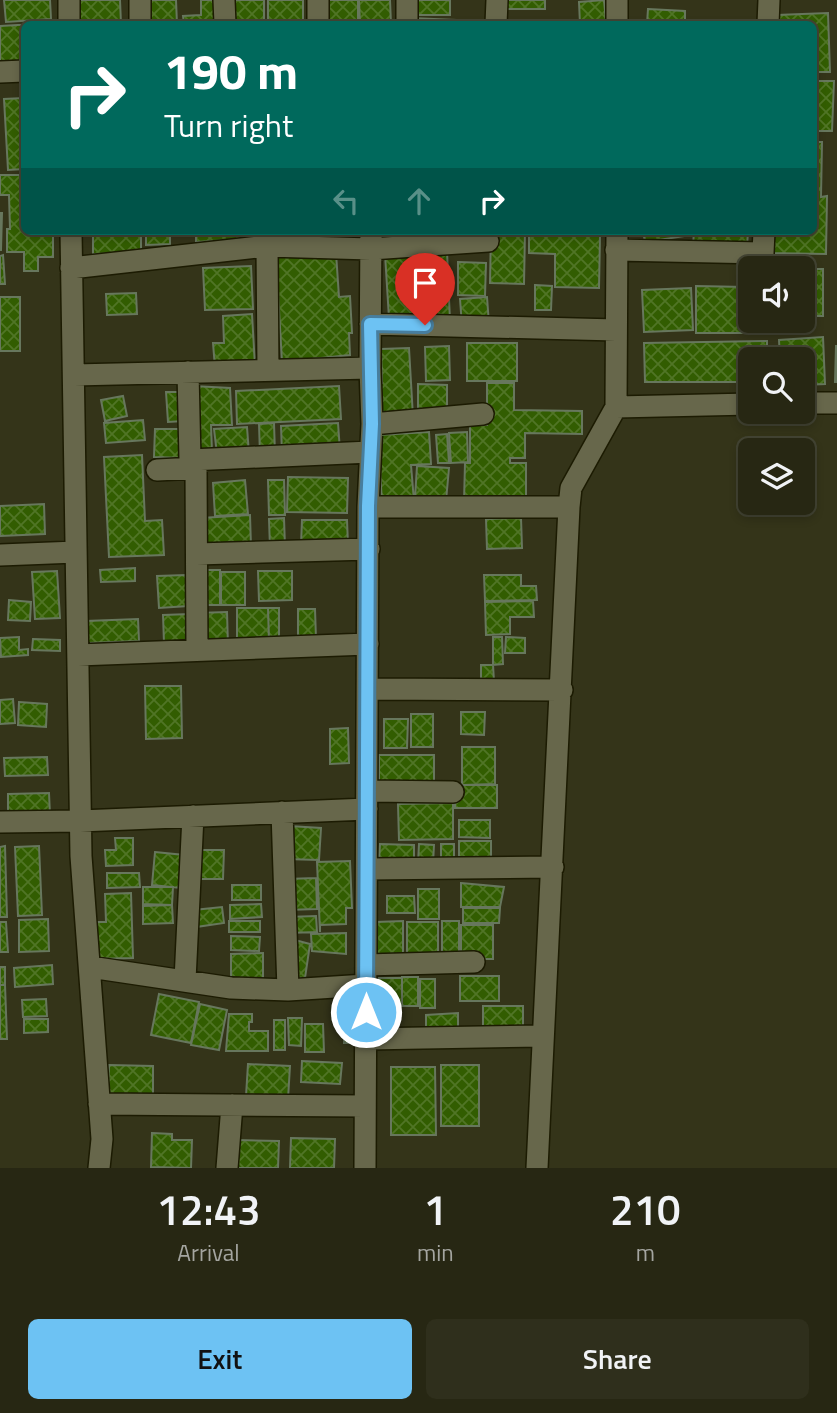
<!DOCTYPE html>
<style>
:root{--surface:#272713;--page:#2f2f1c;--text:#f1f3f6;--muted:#a4a5a0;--line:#434433;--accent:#6dc2f3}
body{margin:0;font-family:"Titillium Web",sans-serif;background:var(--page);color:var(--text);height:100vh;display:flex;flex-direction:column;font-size:26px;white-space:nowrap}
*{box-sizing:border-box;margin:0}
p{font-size:23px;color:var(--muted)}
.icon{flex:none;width:38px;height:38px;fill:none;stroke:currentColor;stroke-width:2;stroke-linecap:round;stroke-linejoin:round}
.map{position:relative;height:1168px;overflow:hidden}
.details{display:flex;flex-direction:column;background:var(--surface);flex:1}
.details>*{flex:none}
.top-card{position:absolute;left:21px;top:21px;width:796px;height:214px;border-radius:10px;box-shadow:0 4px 10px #0003,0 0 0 2px var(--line);background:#00695c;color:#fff;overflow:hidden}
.tools{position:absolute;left:738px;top:256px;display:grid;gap:14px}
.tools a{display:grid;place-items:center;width:77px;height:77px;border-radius:10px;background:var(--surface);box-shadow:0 4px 10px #0003,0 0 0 2px var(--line);font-size:35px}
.pin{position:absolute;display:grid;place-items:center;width:60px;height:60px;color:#fff;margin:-72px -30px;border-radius:50% 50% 50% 0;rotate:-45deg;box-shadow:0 0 7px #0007}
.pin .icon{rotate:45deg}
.me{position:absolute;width:77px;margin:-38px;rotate:0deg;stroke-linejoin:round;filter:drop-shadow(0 0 5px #0008)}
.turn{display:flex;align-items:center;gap:24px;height:147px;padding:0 28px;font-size:32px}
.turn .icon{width:91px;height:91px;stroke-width:2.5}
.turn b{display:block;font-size:49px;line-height:60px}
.lanes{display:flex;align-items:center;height:66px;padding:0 28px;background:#0003;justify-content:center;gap:35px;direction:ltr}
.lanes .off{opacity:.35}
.eta{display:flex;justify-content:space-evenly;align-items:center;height:119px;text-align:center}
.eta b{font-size:42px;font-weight:600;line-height:49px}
.cta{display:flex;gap:14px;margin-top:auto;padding:14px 28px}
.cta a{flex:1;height:80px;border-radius:10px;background:var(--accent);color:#111;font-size:28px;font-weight:600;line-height:80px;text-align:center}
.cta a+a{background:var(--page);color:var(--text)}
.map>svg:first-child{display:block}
</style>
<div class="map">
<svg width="837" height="1168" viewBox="0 0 837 1168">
<defs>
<pattern id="building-cross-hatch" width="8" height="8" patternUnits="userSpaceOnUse" patternTransform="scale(1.75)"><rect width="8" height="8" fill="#325d01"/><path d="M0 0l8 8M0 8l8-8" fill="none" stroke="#507526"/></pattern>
</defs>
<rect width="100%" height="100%" fill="#343419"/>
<path fill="url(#building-cross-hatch)" stroke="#67775d" stroke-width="2" d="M4,0H50L51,19L6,22Z
M78,0H120L121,24H80Z
M147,0H176L177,24H148Z
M201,0H214L216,24H184L183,16L201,15Z
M230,0H264V24H230Z
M268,0H303V24H268Z
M324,0H358V24H325Z
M359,0H390L391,24H360Z
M418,0H450V15H418Z
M501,0H545V9H501Z
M604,0L606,22L580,24L579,2Z
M648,9L685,11V24H647Z
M828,13L830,72H814V24H777V15Z
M411,18L479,21V24H411Z
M502,20L543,21V24H502Z
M704,20L744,21V24H704Z
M24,24V67L0,68V26L35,24Z
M814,81H834L832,131H814Z
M24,98V169L8,170L4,99Z
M814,142H822L821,197L827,196L826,254L767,253V231H814Z
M0,175H24V231H53V257H38V271H24V252H7V229H10L9,195H0Z
M0,213H2L1,250H0Z
M93,231H141V253L93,254Z
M146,231H170V244L146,245Z
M196,231H259V238L196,242Z
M273,231H338V246L273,242Z
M377,231H391L392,244L378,245Z
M420,231H463V239H420Z
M491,231H525L524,284L490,283Z
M643,231H684L685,236L645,242Z
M694,231H748L747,247L693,246Z
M529,234L600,236L599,288L555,287V254L529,253Z
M447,251L450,321L389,318L385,254Z
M336,253L339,297L350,296L352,333H349L350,355L282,362L276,257Z
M3,255L5,284H0V256Z
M458,262L486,263L485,296L458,295Z
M251,266L253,309L205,310L203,268Z
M803,269H823V316H803Z
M535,285L552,286L551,310H535Z
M696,286L745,287L744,333H696Z
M691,288L693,330L644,332L642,290Z
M136,293L137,314L107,315L106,294Z
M0,297H20V351H0Z
M487,297L489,324L462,326L460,299Z
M252,314L255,366L215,368L213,343H224L223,316Z
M823,337L825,384L803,385V359H780L779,340Z
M767,341V359H751V382H645L644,343Z
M467,343H517V381H467Z
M449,346L450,380L426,381L425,347Z
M836,346H837V382H835Z
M409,348L413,417L375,418L374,383H382L381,349Z
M487,383H514V410L582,411V434L525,433V458H510V463H526V502H464L465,463H470V425H487Z
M418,384L447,385V415H418Z
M193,386L230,388L232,425H211L212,452L196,454Z
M339,386L341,419L237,424L236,391Z
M166,392H181L183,421L168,422Z
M123,396L127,416L105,421L101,400Z
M143,420L145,440L106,443L104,423Z
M274,423L275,454L260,455L259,424Z
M338,423L340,451L282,453L281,426Z
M247,427L249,454H217L214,429Z
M155,429H184L183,458L154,457Z
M429,432L431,464L411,465L414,501L382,503L378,435Z
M467,432L468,462L451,463L449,433Z
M447,434L449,463H438L436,435Z
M142,455L145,521L162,520L164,555L109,557L104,457Z
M417,466L449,468L446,501L415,498Z
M288,477L348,478L347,513L287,512Z
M245,480L248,514L215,516L213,483Z
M268,480H284L285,515H269Z
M44,504L45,534L0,536V506Z
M250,515L251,547L203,551L201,518Z
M284,518L285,547L270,548L269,519Z
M521,518L522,548L487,549L486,519Z
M302,520H347L348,545H301Z
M135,568V581L101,582L100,570Z
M198,570H220V605H199Z
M57,571L60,618L35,619L32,572Z
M258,571H292V600L259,601Z
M221,572H245V605H221Z
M186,575L188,606L159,608L157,576Z
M484,575H521V586H536L537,600L485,601Z
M9,600L31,602L30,621L8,620Z
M533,601L534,617H510V634L486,635L485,602Z
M237,608H268L269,642L237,643Z
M268,608H279V639H269Z
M298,609H315L316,639L298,640Z
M227,612L228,646L198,647L197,613Z
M190,614L191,642L164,643L163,615Z
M138,619L139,641L87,643L86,621Z
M19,637V650L28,649V655L1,657L0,638Z
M493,637H502L503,664L493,665Z
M506,637L525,638V653H505Z
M33,639L60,640V651L32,650Z
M481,665H493L494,681L481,682Z
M145,686H181L182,738L146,739Z
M13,699L15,723L0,724V700Z
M19,702L47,704L46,727L18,725Z
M461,712H485L484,735L461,734Z
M411,714H433V747H411Z
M384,719H408L407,748H384Z
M348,728L349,763L330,764V729Z
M462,747H495V784L462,785Z
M379,755H434V789H379Z
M47,757L48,775L5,776L4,758Z
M455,785H497V808H455Z
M49,793L50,815L8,816V794Z
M453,803V839L399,840L398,804Z
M459,820H490V838L459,837Z
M289,826L321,828L319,860L286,859Z
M115,838H133V865L106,866L105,850H116Z
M459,841H491V859H459Z
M380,844L414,845V862L379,861Z
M419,844L434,845L433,864L418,863Z
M441,844H454V861H441Z
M5,846L7,917H0V847Z
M39,846L42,915L18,916L15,847Z
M196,850H224L223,879H195Z
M155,852L184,855L181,888L152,885Z
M350,861L352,908H346V924L320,925V932L317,862Z
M107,873H139L140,887L107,888Z
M316,878L317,909L286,910V879Z
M461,883L504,887L500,907H461Z
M232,885H261V900H232Z
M143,887H173L172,905L143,904Z
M418,889H439V919H418Z
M131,893L133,958L95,959L94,922H106L105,894Z
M387,896H414L415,913H387Z
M261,904L262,917L230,919V905Z
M172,905L173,923L143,924V906Z
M222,907L224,923L196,927L194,910Z
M463,908H500L499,923H463Z
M316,916L317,932L288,933L287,917Z
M48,919L49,951L19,952V920Z
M229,921H260V932H229Z
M403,921V955H376V922Z
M442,921H459V959H442Z
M0,922H6L8,952H0Z
M407,922H438V960H407Z
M461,925H493V959H461Z
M346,933V954L312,951L311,934Z
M231,936L260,937L259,951L231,950Z
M291,939L310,944L305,978L289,977Z
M263,953V983L231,984V954Z
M52,965L53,984L15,987L14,968Z
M0,967H5V985H0Z
M460,976H499V1001H460Z
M402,977H418V1006H402Z
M378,978H402V1006H378Z
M420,979H435V1008H420Z
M0,985H5L7,1039H0Z
M159,994L199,1002L191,1043L151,1035Z
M46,999L47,1016L23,1017L22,1000Z
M200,1004L227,1010L219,1050L191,1045Z
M483,1006H523V1029H483Z
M458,1013V1029L426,1031V1015Z
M229,1014H252V1022H249V1031H268V1051H226Z
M288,1018H302L301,1046L289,1045Z
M24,1019H48V1032L24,1033Z
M344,1019H355L356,1043H344Z
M274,1020H285V1050H274Z
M305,1024H323L324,1052H305Z
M302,1061L342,1063L340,1084L301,1082Z
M248,1064L290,1066L288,1099L246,1096Z
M109,1065L153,1066V1104L108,1097Z
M441,1065H479V1126H441Z
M391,1067H435L436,1135H391Z
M152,1133L172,1134V1140H192L191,1168L151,1167Z
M291,1138L335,1139L334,1168H290Z
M236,1140L279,1141L278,1168H235Z"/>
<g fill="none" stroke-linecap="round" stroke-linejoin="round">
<defs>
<path id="minor" d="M69,0V24
M224,0L225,24
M318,0V24
M140,24V0
M407,24V0
M496,24L497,0
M617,24V0
M768,24L769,0
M0,72L24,71
M71,231L81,856L102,1139L99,1168
M267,246L268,370
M616,250L763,253L764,231
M71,268L267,246L371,249L488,241
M370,324L616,330
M188,372L190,460L196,468L197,650
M74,375L370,368
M803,403H837
M616,407L751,404
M372,424L483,414
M190,460L370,452
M157,470L196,468
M368,507H569
M197,554L369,549
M0,555L76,552
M78,655L368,644
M368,689L562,690
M367,791L453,792
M282,812L288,990
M0,822L80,821L367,809
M367,869L553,867
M366,965L474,962
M90,967L231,988L288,990L366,985
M185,980L193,816
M366,1039L543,1036
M99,1104L365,1106
M227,1168L232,1105
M365,1168L368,507L372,424L370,368L371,231
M537,1168L569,507L571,488L616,407L617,231"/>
</defs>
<use href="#minor" stroke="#1c1b02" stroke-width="24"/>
<use href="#minor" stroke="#67674b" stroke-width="21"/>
</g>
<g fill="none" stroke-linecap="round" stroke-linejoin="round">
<defs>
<path id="route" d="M366,1012L368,506L372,424L370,324L425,325"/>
</defs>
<use href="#route" stroke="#477e9e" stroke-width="18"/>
<use href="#route" stroke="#6dc2f3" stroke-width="12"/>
</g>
</svg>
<div class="tools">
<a><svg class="icon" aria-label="sound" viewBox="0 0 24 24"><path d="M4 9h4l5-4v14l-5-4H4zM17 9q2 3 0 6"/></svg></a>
<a><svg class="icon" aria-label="search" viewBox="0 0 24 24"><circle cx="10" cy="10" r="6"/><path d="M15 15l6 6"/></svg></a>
<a><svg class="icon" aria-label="layers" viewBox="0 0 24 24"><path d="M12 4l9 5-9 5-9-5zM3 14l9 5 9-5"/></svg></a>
</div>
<div class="pin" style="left:425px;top:325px;background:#d93025"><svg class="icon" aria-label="arrive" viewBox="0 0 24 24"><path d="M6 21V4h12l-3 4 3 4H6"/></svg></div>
<svg class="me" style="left:366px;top:1012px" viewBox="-20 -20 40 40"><circle r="17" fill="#6dc2f3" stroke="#fff" stroke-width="3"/><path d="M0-11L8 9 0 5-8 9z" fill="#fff"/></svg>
<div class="top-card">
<div class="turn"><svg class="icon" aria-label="right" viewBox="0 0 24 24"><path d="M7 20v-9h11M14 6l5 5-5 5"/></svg><div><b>190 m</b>Turn right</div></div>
<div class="lanes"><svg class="icon off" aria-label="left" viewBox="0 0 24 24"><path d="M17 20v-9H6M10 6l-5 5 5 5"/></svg><svg class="icon off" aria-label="ahead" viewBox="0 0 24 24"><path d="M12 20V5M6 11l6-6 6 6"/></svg><svg class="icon" aria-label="right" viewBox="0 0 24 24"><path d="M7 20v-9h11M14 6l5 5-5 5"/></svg></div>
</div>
</div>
<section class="details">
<div class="eta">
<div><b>12:43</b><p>Arrival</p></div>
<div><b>1</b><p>min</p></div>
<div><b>210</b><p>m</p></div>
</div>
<div class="cta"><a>Exit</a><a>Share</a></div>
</section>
